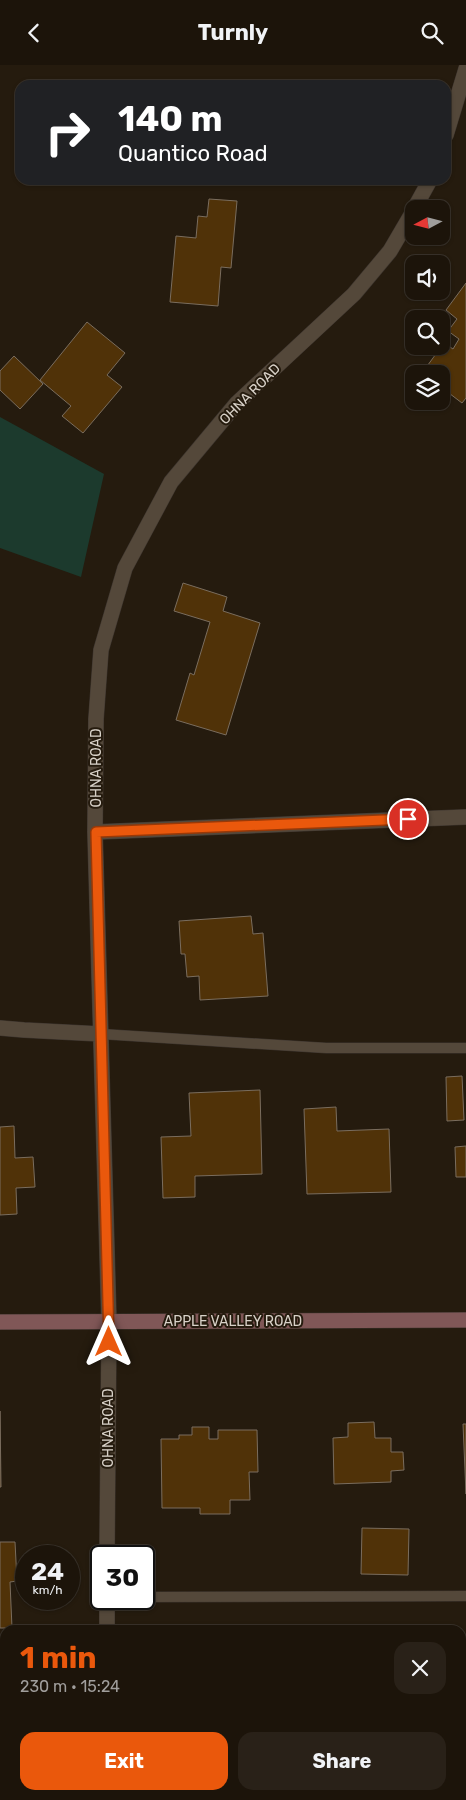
<!DOCTYPE html>
<meta charset="utf-8">
<style>
:root{--surface:#1c140a;--page:#292118;--text:#f1f3f6;--muted:#a09e9c;--line:#3a332b;--accent:#ea580c}
body{margin:0;font-family:Rubik,sans-serif;background:var(--page);color:var(--text);height:100vh;display:flex;flex-direction:column;font-size:19px;white-space:nowrap}
*{box-sizing:border-box;margin:0}
p{font-size:16px;color:var(--muted)}
.icon{flex:none;width:28px;height:28px;fill:none;stroke:currentColor;stroke-width:2;stroke-linecap:round;stroke-linejoin:round}
.map{position:relative;flex:1;overflow:hidden}
.details{position:absolute;left:0px;top:1560px;width:466px;height:175px;display:flex;flex-direction:column;background:var(--surface);border-radius:15px 15px 0 0;box-shadow:0 1px 4px #0004,0 0 0 1px var(--line)}
.details>*{flex:none}
.guide{position:absolute;left:15px;top:15px;width:436px;height:105px;border-radius:15px;box-shadow:0 1px 4px #0004,0 0 0 1px var(--line);background:#202124;color:#fff;overflow:hidden}
.needle{width:32px;rotate:263deg}
.tools{position:absolute;left:405px;top:135px;display:grid;gap:10px}
.tools a{display:grid;place-items:center;width:45px;height:45px;border-radius:10px;background:var(--surface);box-shadow:0 1px 4px #0004,0 0 0 1px var(--line);font-size:25px}
.speed{position:absolute;left:15px;top:1480px;display:flex;gap:10px;font-size:25px;font-weight:700;text-align:center}
.speed>*{display:grid;place-content:center;width:65px;height:65px;border-radius:50%;background:var(--surface);box-shadow:0 1px 4px #0004,0 0 0 1px var(--line);line-height:1}
.speed small{font-size:12px;font-weight:400}
.speed .limit{border:2px solid #111;border-radius:8px;background:#fff;color:#111}
.pin{position:absolute;display:grid;place-items:center;width:42px;height:42px;color:#fff;margin:-21px;border:2px solid #fff;border-radius:50%;box-shadow:0 1px 5px #0007}
.me{position:absolute;width:55px;margin:-28px;rotate:0deg;stroke-linejoin:round;filter:drop-shadow(0 0 4px #0008)}
.turn{display:flex;align-items:center;gap:18px;height:105px;padding:0 20px;font-size:22px}
.turn .icon{width:65px;height:65px;stroke-width:2.5}
.turn b{display:block;font-size:35px;line-height:42px}
.round{display:grid;place-items:center;flex:none;width:52px;height:52px;border-radius:15px;background:var(--page)}
.head{display:flex;align-items:center;justify-content:space-between;height:85px;padding:0 20px}
h1{font-size:30px;font-weight:700;line-height:38px;color:var(--accent)}
.primary-button{display:flex;gap:10px;margin-top:auto;padding:10px 20px}
.primary-button a{flex:1;height:58px;border-radius:15px;background:var(--accent);color:#fff;font-size:20px;font-weight:700;line-height:58px;text-align:center}
.primary-button a+a{background:var(--page);color:var(--text)}
header{display:flex;justify-content:space-between;align-items:center;height:65px;padding:0 20px;background:var(--surface);font-size:22px;font-weight:700}
.map>svg:first-child{display:block}
</style>
<header><svg class="icon" aria-label="back" viewBox="0 0 24 24"><path d="M15 5l-7 7 7 7"/></svg>Turnly<svg class="icon" aria-label="search" viewBox="0 0 24 24"><circle cx="10" cy="10" r="6"/><path d="M15 15l6 6"/></svg></header>
<div class="map">
<svg width="466" height="1735" viewBox="0 0 466 1735">
<rect width="100%" height="100%" fill="#251b0e"/>
<path fill="#1c3a2d" d="M0,352L104,409L81,512L0,483Z"/>
<path fill="#503208" stroke="#7a6d5e" d="M209,134L237,136L231,203L221,202L218,241L170,237L176,171L196,173L198,151L207,152Z
M466,218V333L462,338L441,322V309L422,308L444,278L453,284L459,274L448,266L457,254L446,245Z
M87,257L125,288L107,310L122,322L83,368L62,351L71,341L40,315Z
M14,291L43,319L20,344L0,325V306Z
M183,518L227,532L223,546L260,558L226,670L176,655L190,608L194,610L210,557L174,546Z
M251,851L253,869L263,868L268,931L200,935L199,911L187,912L185,889H181L179,856Z
M462,1011L464,1055L447,1056L446,1012Z
M260,1025L262,1109L195,1111V1132L163,1133L161,1072L191,1071L189,1028Z
M336,1042L337,1066L389,1064L391,1127L307,1129L304,1044Z
M14,1061L15,1093L33,1092L35,1122L16,1123L17,1149L0,1150V1062Z
M466,1081V1112H456L455,1082Z
M0,1346L1,1422H0Z
M374,1357L375,1373H391V1387H403L404,1405L391,1406V1417L334,1419L333,1373L348,1372V1358Z
M463,1359H466V1429Z
M192,1362H209V1374H218V1365H257L258,1407H249L250,1435H230V1449H200V1443H162L161,1374H179V1370H192Z
M362,1463L409,1464L408,1510L361,1509Z
M0,1477H15L17,1516L10,1517L12,1563H0Z
M0,1643H5V1687L0,1688Z"/>
<g fill="none" stroke-linecap="round" stroke-linejoin="round">
<defs>
<path id="lane" d="M101,969L326,983H466
M144,1532L466,1531"/>
<path id="street" d="M446,70L466,4
M414,144L430,115
M95,767L466,752
M0,963L24,965L101,969
M107,1491L109,1257L95,767L96,654L101,585L125,503L171,417L237,338L354,229L390,186L414,145
M107,1534V1565
M141,1730L143,1735"/>
<path id="secondary" d="M0,1257L466,1255"/>
</defs>
<use href="#lane" stroke="#3e3630" stroke-width="11"/>
<use href="#street" stroke="#3e3630" stroke-width="16"/>
<use href="#secondary" stroke="#3e3630" stroke-width="16"/>
<use href="#lane" stroke="#54483a" stroke-width="10"/>
<use href="#street" stroke="#54483a" stroke-width="15"/>
<use href="#secondary" stroke="#805757" stroke-width="15"/>
</g>
<g fill="none" stroke-linecap="round" stroke-linejoin="round">
<defs>
<path id="route" d="M109,1277L96,767L408,754"/>
</defs>
<use href="#route" stroke="#983908" stroke-width="12"/>
<use href="#route" stroke="#ea580c" stroke-width="9"/>
</g>
<g text-anchor="middle" dominant-baseline="central" stroke-width="4" stroke-linejoin="round" paint-order="stroke">
<g font-size="14" fill="#d8d1c8" stroke="#251b0e">
<text transform="translate(250 329) rotate(-45)">OHNA ROAD</text>
<text transform="translate(96 703) rotate(-90)">OHNA ROAD</text>
<text x="233" y="1256">APPLE VALLEY ROAD</text>
<text transform="translate(108 1363) rotate(-90)">OHNA ROAD</text>
</g>
</g>
</svg>
<div class="tools">
<a><svg class="needle" viewBox="-14 -14 28 28"><path d="M0-13l5 13h-10z" fill="#e53935"/><path d="M0 13l5-13h-10z" fill="#a09e9c"/></svg></a>
<a><svg class="icon" aria-label="sound" viewBox="0 0 24 24"><path d="M4 9h4l5-4v14l-5-4H4zM17 9q2 3 0 6"/></svg></a>
<a><svg class="icon" aria-label="search" viewBox="0 0 24 24"><circle cx="10" cy="10" r="6"/><path d="M15 15l6 6"/></svg></a>
<a><svg class="icon" aria-label="layers" viewBox="0 0 24 24"><path d="M12 4l9 5-9 5-9-5zM3 14l9 5 9-5"/></svg></a>
</div>
<div class="speed"><div>24<small>km/h</small></div><div class="limit">30</div></div>
<div class="pin" style="left:408px;top:754px;background:#d93025"><svg class="icon" aria-label="arrive" viewBox="0 0 24 24"><path d="M6 21V4h12l-3 4 3 4H6"/></svg></div>
<svg class="me" style="left:109px;top:1277px" viewBox="-20 -20 40 40"><path d="M0-17L14 15 0 8-14 15z" fill="#ea580c" stroke="#fff" stroke-width="4"/></svg>
<div class="guide">
<div class="turn"><svg class="icon" aria-label="right" viewBox="0 0 24 24"><path d="M7 20v-9h11M14 6l5 5-5 5"/></svg><div><b>140 m</b>Quantico Road</div></div>
</div>
<section class="details">
<div class="head"><div><h1>1 min</h1><p>230 m · 15:24</p></div><a class="round"><svg class="icon" aria-label="close" viewBox="0 0 24 24"><path d="M6 6l12 12M18 6L6 18"/></svg></a></div>
<div class="primary-button"><a>Exit</a><a>Share</a></div>
</section>
</div>
